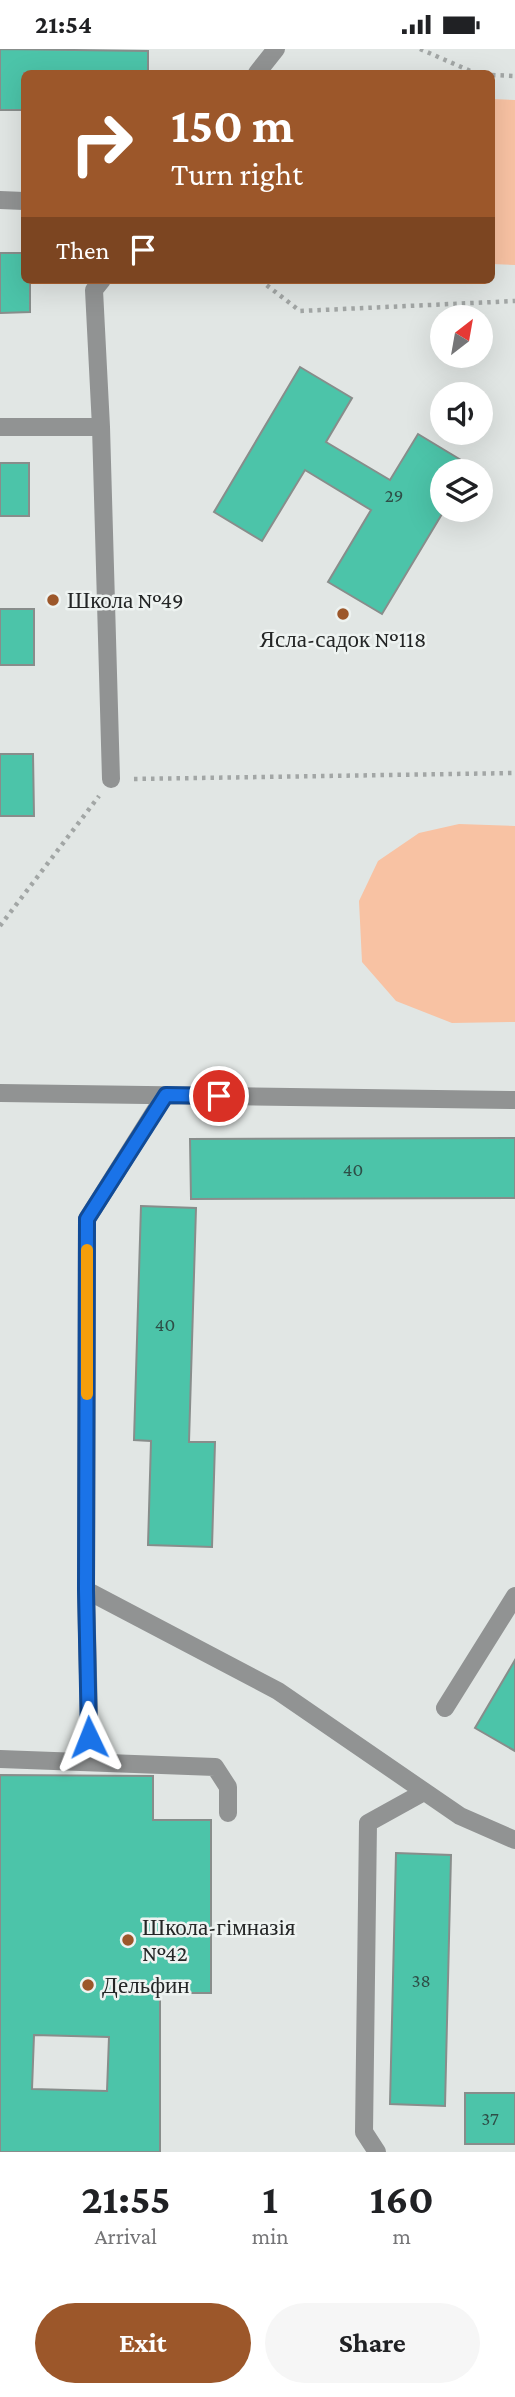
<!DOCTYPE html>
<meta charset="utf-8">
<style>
:root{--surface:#fff;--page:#f6f6f6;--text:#202124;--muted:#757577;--accent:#9c572a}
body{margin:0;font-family:"Crimson Pro",serif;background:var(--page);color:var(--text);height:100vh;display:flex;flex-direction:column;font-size:26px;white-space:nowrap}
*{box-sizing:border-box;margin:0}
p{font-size:23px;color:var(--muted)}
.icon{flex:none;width:38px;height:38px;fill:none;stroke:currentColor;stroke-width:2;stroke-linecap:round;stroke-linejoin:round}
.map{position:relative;height:2103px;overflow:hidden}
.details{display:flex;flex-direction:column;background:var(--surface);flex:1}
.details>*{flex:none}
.banner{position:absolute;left:21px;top:21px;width:474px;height:214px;border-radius:10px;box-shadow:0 7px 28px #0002;background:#9c572a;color:#fff;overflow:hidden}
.needle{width:46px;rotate:31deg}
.controls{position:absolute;left:430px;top:256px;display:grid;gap:14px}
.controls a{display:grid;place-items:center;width:63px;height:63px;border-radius:50%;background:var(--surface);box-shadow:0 7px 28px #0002;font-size:35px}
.pin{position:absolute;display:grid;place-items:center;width:60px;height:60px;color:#fff;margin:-30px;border:4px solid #fff;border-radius:50%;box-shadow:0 2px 7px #0007}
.me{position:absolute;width:77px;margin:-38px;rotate:358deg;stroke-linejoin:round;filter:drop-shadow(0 0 5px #0008)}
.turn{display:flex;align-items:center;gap:24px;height:147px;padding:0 35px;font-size:32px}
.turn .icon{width:91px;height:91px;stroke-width:2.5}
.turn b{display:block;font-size:49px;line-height:60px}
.then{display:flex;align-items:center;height:66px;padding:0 35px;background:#0003;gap:14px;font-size:26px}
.eta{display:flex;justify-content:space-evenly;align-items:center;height:119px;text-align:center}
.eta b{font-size:42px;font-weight:700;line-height:49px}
.cta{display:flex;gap:14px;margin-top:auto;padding:14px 35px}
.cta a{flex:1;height:80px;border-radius:42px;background:var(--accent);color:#fff;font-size:28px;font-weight:700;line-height:80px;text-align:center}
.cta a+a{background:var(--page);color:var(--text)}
.status{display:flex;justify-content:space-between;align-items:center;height:49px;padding:0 35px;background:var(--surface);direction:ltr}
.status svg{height:19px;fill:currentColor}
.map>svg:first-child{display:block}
</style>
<div class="status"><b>21:54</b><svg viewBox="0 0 49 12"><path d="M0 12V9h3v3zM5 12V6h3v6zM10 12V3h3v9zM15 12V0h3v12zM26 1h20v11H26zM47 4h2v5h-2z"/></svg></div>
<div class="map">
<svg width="515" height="2103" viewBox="0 0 515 2103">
<rect width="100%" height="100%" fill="#e1e6e4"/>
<path fill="#f8c2a3" d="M492,50L515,51V216L492,215Z
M459,775L515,777V973L452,974L396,952L362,913L359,852L378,812L419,784Z"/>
<path fill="#4cc4a9" stroke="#888d8b" stroke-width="2" fill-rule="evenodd" d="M0,0L148,2V24H24V61H0Z
M0,204H24V231H30V263L0,264Z
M300,318L352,349L326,393L390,431L418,385L471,417L468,422H443V460H445L382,565L328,533L371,461L305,421L262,492L214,463Z
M0,414H29V467H0Z
M0,560H34V616H0Z
M0,705H33L34,767H0Z
M515,1089V1149L191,1150L190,1090Z
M141,1157L196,1159L189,1393H215L212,1498L148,1496L151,1392L134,1391Z
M515,1611V1702L475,1679Z
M0,1726L153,1727V1771H211V1944H160V2103H0ZM34,1986L109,1988L107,2042L32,2040Z
M396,1804L451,1806L445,2057L390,2055Z
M465,2044H515V2095H465Z"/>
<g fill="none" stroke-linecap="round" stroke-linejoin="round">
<path stroke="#a2a6a5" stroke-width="4.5" stroke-dasharray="3.5 5" stroke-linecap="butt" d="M420,0L475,24
M492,26L515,27
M260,231L300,262L515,252
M134,730L515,724
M0,877L99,747"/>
<path stroke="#919393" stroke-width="18" d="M257,24L276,0
M0,151L24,152
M0,378H101L94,241L102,231
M101,378L111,730
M0,1044L515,1051
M86,1541L278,1642L460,1767L515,1791
M445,1659L515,1547
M0,1710L215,1718L228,1738V1764
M90,1712L86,1541L87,1170L165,1046
M377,2103L364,2083L368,1774L424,1743"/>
</g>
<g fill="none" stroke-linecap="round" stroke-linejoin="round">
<defs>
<path id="route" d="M89,1688L86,1541L87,1170L166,1046L219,1047"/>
</defs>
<use href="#route" stroke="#114b97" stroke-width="18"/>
<use href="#route" stroke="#1a73e8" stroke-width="12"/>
<path stroke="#f59e0b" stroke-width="12" d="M87,1345V1201"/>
</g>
<g fill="#9c572a" stroke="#eef3f1" stroke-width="2.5">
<circle cx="53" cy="551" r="7"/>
<circle cx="343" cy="565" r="7"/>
<circle cx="128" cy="1891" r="7"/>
<circle cx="88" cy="1936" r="7"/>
</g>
<g text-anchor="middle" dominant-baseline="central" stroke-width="5" stroke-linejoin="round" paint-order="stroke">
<g font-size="19" fill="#2e4e47">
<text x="394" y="446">29</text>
<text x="353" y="1120">40</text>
<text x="165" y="1275">40</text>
<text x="421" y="1931">38</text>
<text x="490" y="2069">37</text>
</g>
<g font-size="23" fill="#242626" stroke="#eef3f1" text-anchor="start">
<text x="67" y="551">Школа №49</text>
<text x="343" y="590" text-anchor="middle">Ясла-садок №118</text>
<text x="142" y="1878">Школа-гімназія<tspan x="142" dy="26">№42</tspan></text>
<text x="102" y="1936">Дельфин</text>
</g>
</g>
</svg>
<div class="controls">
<a><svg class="needle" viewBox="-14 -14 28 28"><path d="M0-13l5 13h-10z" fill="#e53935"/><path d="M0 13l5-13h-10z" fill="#757577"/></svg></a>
<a><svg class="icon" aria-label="sound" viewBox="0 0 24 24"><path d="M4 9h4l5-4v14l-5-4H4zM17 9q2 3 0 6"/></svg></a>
<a><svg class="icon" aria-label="layers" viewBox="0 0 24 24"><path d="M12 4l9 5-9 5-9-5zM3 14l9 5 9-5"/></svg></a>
</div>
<div class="pin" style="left:219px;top:1047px;background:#d93025"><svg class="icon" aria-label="arrive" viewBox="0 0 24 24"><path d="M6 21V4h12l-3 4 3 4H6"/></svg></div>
<svg class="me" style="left:89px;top:1688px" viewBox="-20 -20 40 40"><path d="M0-17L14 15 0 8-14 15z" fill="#1a73e8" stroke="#fff" stroke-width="4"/></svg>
<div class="banner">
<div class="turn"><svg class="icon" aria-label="right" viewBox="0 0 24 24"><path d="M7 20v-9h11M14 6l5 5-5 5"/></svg><div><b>150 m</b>Turn right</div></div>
<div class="then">Then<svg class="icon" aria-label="arrive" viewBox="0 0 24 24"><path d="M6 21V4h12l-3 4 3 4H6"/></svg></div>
</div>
</div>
<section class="details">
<div class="eta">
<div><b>21:55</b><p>Arrival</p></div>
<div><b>1</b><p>min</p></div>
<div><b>160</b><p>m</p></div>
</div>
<div class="cta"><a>Exit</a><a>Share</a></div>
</section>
